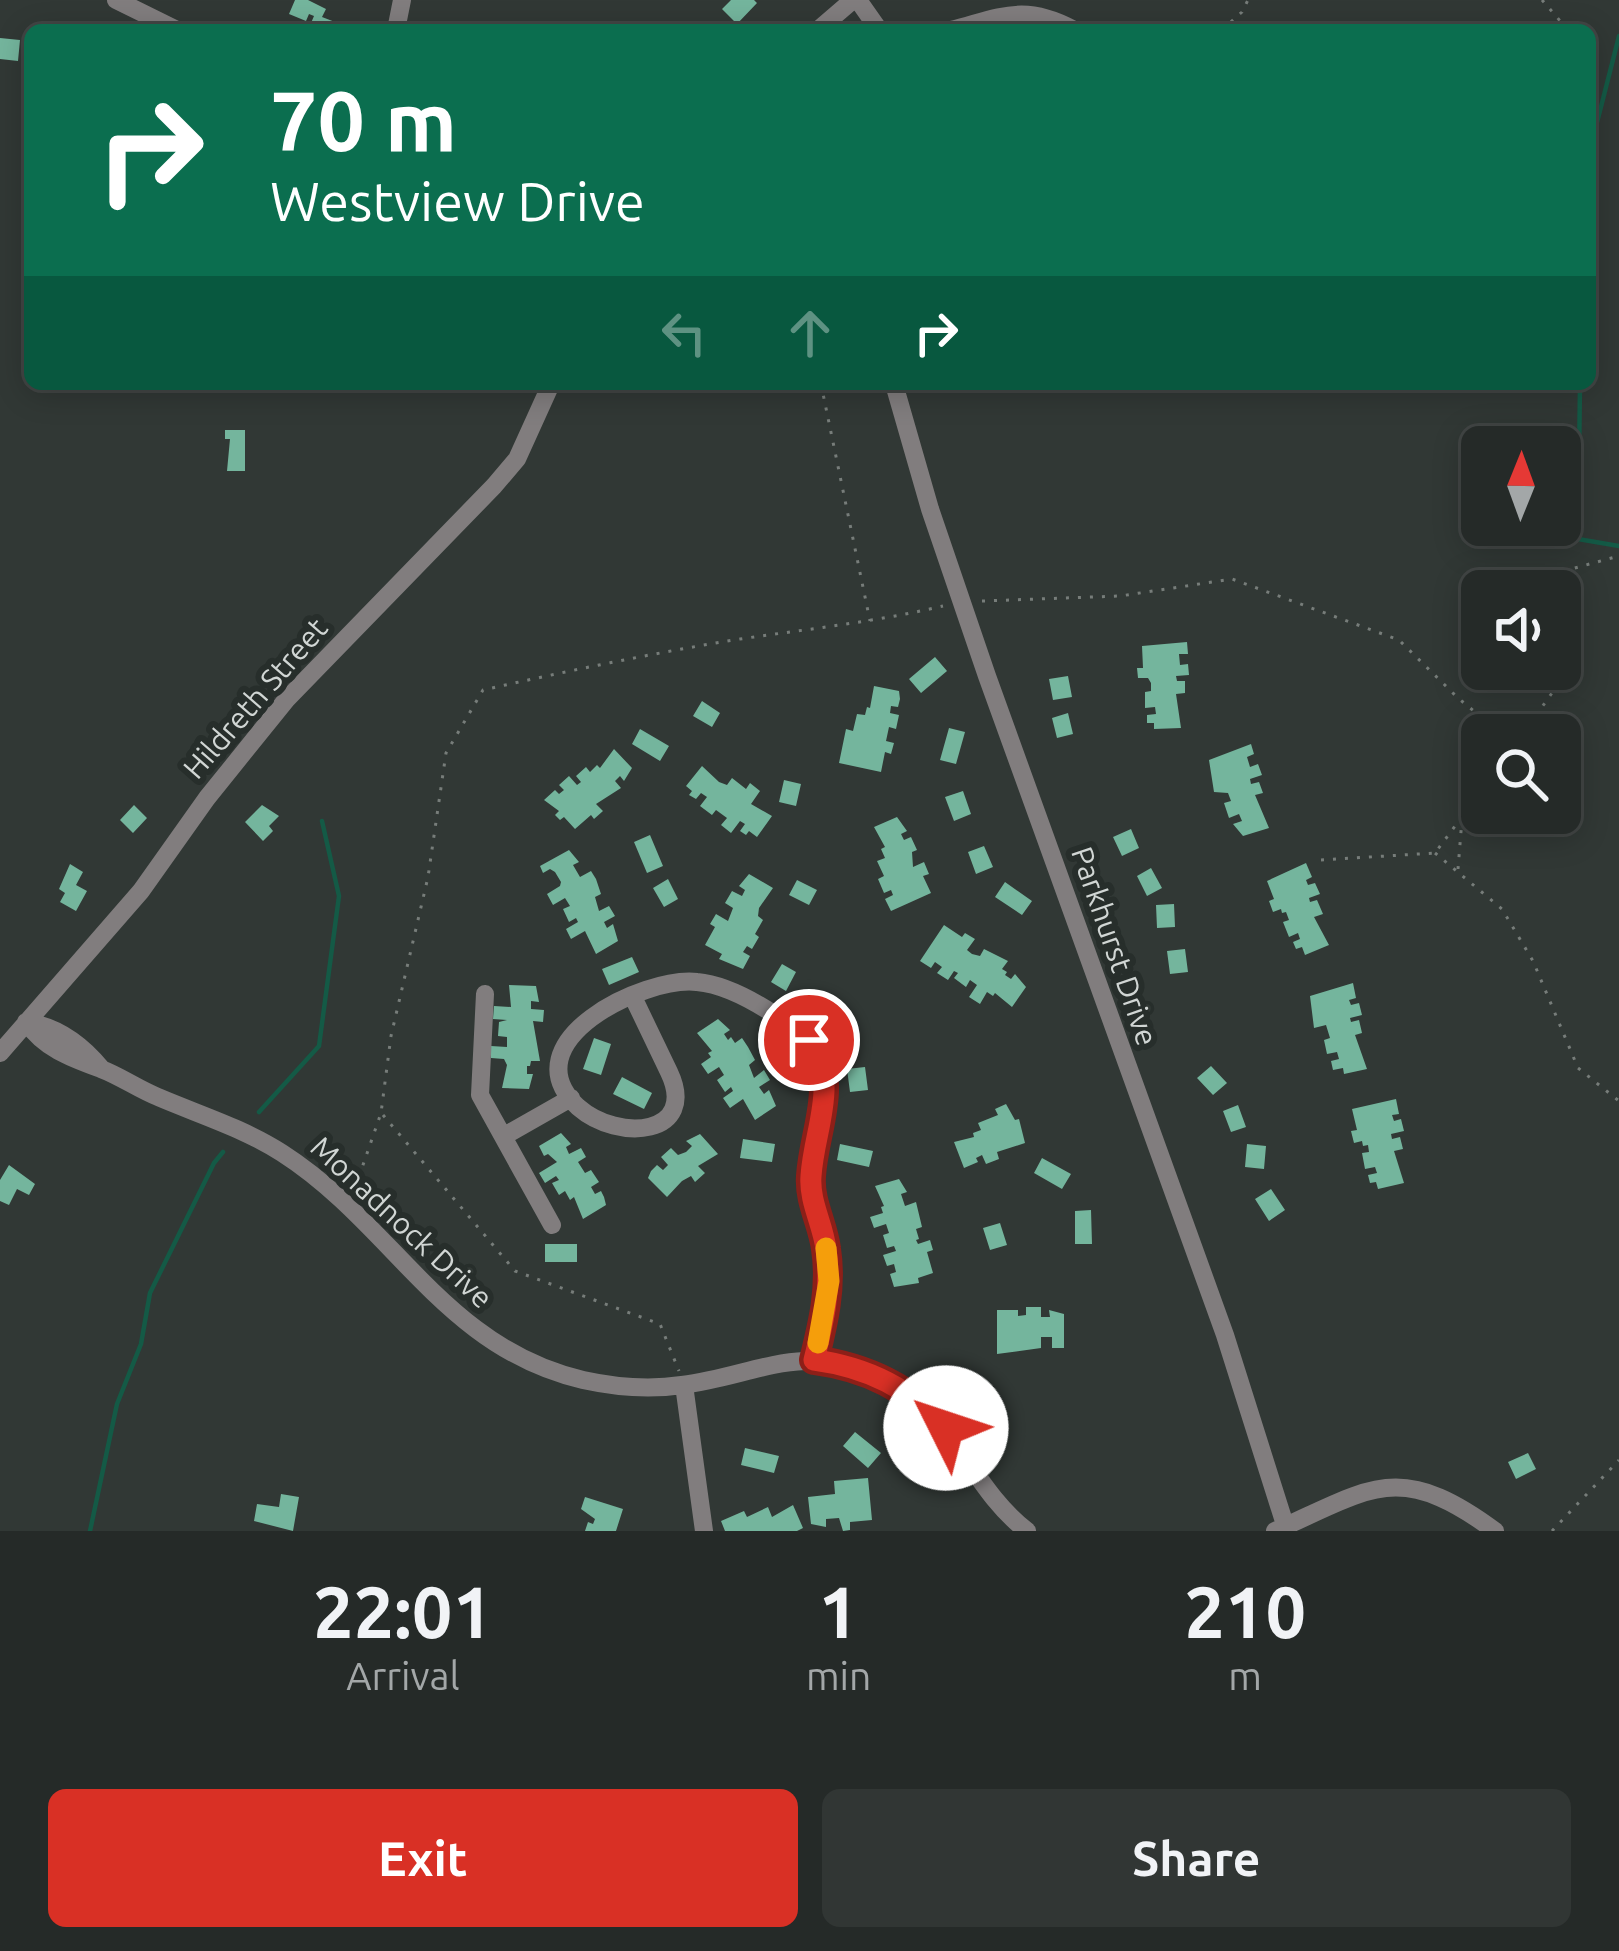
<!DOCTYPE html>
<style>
:root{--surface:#252a28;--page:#313634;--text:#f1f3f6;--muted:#a3a7a8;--line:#424645;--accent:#d93025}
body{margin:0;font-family:Ubuntu,sans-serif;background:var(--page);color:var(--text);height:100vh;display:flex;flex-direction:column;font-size:45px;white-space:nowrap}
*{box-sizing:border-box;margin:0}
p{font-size:39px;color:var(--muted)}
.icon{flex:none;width:66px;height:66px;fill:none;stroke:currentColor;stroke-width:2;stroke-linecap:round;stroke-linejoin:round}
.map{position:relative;height:1531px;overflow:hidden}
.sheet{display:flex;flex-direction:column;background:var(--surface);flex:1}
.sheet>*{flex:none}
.banner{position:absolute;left:24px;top:24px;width:1572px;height:366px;border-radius:18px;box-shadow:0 6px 30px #0003,0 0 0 3px var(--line);background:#0b6e4f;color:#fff;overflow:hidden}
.needle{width:78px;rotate:1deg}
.buttons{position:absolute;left:1461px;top:426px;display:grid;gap:24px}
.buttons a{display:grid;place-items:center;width:120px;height:120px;border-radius:18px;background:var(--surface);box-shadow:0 6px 30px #0003,0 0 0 3px var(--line);font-size:60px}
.pin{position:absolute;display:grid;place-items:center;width:102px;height:102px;color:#fff;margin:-51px;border:6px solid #fff;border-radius:50%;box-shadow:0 3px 12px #0007}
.me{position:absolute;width:132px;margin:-66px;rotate:311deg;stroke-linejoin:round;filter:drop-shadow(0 0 9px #0008)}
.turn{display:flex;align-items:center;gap:42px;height:252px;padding:0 48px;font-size:54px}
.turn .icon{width:156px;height:156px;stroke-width:2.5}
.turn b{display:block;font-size:84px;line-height:102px}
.lanes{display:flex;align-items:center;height:114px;padding:0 48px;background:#0003;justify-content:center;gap:60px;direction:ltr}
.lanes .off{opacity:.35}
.eta{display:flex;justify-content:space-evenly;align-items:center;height:204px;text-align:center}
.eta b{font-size:72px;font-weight:600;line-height:84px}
.primary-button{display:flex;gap:24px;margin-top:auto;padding:24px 48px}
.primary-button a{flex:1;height:138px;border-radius:18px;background:var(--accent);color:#fff;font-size:48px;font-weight:600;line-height:138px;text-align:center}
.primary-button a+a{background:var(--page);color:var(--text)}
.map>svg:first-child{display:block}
</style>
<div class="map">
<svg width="1619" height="1531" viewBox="0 0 1619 1531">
<rect width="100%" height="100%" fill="#313835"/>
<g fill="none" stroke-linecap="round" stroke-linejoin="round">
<path stroke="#145a46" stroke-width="4.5" d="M1590,150L1619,36
M1580,384L1578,539L1619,546
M259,1112L319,1046L339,896L322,821
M90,1531L117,1404L141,1344L150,1293L214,1163L223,1152"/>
</g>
<path fill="#74b59d" d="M295,0H308L326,9L322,17L335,22L332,30H308L314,16L309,14L306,21L289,14Z
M731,0H754L757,3L737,24L722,9Z
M0,38L20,40L18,61L0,59Z
M225,430H245V471H227L230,439H225Z
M1187,642L1188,654H1179L1180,665L1188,664L1189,675L1176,676L1177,681H1185V693L1176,694L1181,728L1154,729V723H1147V715L1156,714L1155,707L1145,708V692L1151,691V683L1148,678H1138L1137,668H1143L1142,646Z
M935,657L947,671L921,693L909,679Z
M1068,676L1072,697L1053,700L1049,679Z
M874,686L899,691L900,699L898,707L891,706L890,713L899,715L896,729L889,727L886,741L894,743L891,754L885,752L881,772L839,763L846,729L853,731L857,714L865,715L867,707L870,708Z
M702,701L720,713L712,727L693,716Z
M1068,713L1073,734L1057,738L1052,718Z
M949,728L965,732L956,764L940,760Z
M640,729L669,746L660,761L632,744Z
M1251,744L1254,754L1247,757L1250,767L1258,764L1262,775L1250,779L1251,784L1259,782L1263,793L1255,795L1269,828L1243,836L1233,824L1242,821L1239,814L1229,818L1224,803L1231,801L1228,793L1214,792L1209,760Z
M614,749L632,768L624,781L620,776L615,781L621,788L596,804L603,811L594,819L591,815L575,829L564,817L560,820L555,815L559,811L544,800L555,790L559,794L564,790L559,785L569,776L577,785L581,782L576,776L586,767L590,772L597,765L600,768Z
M702,766L719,782L727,785L732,778L746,789L750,783L760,791L751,804L772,816L757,837L749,831L746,835L740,831L745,824L740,821L731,833L721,825L727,818L716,810L712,815L700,806L707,797L701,793L696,799L689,795L692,791L686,786Z
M784,780L801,784L796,806L779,802Z
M963,791L971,814L954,821L945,797Z
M134,805L147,818L133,833L120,820Z
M262,805L279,816L269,826L273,831L263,841L245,822Z
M897,817L907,831L901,834L904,840L911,837L917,850L912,852L913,867L924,862L929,874L923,876L931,893L891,911L885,899L893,895L891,890L884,893L878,879L884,876L877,861L885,858L881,849L885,847L874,827Z
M1131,829L1139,848L1122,856L1113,837Z
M650,835L663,866L647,873L634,842Z
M984,846L993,867L976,874L968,852Z
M569,850L579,862L573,865L580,877L591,871L596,879L601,894L595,897L599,911L609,906L615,916L604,922L607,928L613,924L618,941L596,954L585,931L571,939L566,929L578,922L576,918L569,922L563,909L570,906L565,898L553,905L547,894L560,886L561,882L555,872L550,869L543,873L540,866Z
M1306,863L1312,877L1306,880L1308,885L1315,883L1320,894L1309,898L1310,902L1317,900L1323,914L1314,917L1329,945L1305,955L1302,947L1296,949L1293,942L1300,939L1298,933L1289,937L1283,922L1289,920L1286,912L1282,913L1281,909L1273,912L1269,901L1274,899L1267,881Z
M70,864L83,872L76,885L87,891L76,911L60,902L65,893L59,889Z
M1151,868L1162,888L1147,896L1137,876Z
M749,874L773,888L759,908L758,916L763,920L755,934L759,937L752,949L747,946L743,952L750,956L743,969L719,959L722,954L705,945L715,927L710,924L716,914L728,921L733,908L725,903L732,891L742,896L745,890L739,886Z
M668,879L678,899L664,907L653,888Z
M797,880L817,890L809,905L789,895Z
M1005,882L1032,901L1022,915L995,897Z
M1174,904L1175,927L1157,928L1156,905Z
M944,925L962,937L965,933L975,939L967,950L972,954L980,956L984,949L1008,961L1002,969L1007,972L1005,975L1011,979L1015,974L1026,987L1012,1007L995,993L993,996L987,992L980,1004L969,997L977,985L970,980L966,987L954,978L958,973L954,971L948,980L937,973L942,967L935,962L931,968L920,961Z
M1185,949L1188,972L1170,974L1167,951Z
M632,957L639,972L609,985L602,969Z
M782,964L796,972L786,991L771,982Z
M1353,983L1356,998L1349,1000L1351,1005L1359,1003L1362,1015L1350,1018L1351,1022L1359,1020L1362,1033L1355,1035L1367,1069L1344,1074L1343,1068L1333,1070L1331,1061L1339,1059L1337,1052L1327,1054L1324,1040L1330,1038L1326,1025L1314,1028L1310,996Z
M509,985L536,986L539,1002L531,1001V1009L544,1010L543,1022L533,1021L540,1061H531L530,1066H527V1074H533L529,1089L502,1088L507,1065L504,1059L491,1058V1046L507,1047V1037L498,1036L499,1022L507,1020L493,1019L494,1006L511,1007Z
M830,1001L853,1028L840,1039L817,1013Z
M718,1019L730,1030L724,1034L728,1040L731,1037L735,1043L742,1038L748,1047L755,1060L749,1065L754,1078L764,1070L770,1080L759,1087L764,1094L769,1090L776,1106L755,1120L743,1099L730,1108L723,1098L733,1091L731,1087L725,1092L717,1080L724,1075L719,1067L708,1074L701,1064L711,1057L708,1053L712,1051L697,1033Z
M594,1038L611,1044L601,1075L583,1069Z
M1211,1066L1227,1083L1213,1095L1197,1078Z
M865,1067L868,1090L850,1092L847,1069Z
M622,1077L652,1093L644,1109L613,1094Z
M1396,1099L1399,1114L1392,1115L1394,1121L1401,1119L1404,1131L1391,1134L1392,1139L1400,1137L1403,1149L1394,1151L1404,1183L1378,1189L1376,1182L1370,1183L1368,1175L1377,1173L1375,1167L1365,1169L1362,1153L1369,1152L1368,1145L1363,1146L1362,1141L1354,1143L1351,1131L1357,1130L1352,1109Z
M1006,1104L1015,1120L1019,1119L1025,1143L997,1152L999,1159L986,1164L982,1155L976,1158L978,1162L964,1168L954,1142L974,1137L973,1133L981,1130L978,1123L998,1115L995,1109Z
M1238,1105L1246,1127L1231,1132L1223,1111Z
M561,1133L571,1144L566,1147L569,1154L581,1148L586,1157L578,1162L585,1173L591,1170L599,1182L591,1187L595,1194L601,1191L604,1197L606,1205L583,1219L574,1197L570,1200L565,1191L559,1195L552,1183L559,1180L556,1176L545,1183L539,1173L557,1162L548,1154L544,1156L539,1146Z
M700,1134L718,1154L698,1166L705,1173L695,1182L691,1176L682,1181L667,1197L648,1178L651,1171L657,1165L663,1170L668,1165L661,1157L671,1148L678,1155L686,1152L692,1146L686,1141Z
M743,1139L775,1144L772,1162L740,1158Z
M840,1144L873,1151L869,1167L837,1160Z
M1247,1144L1266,1146L1264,1169L1245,1167Z
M1042,1158L1071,1174L1062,1189L1034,1173Z
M9,1165L35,1184L29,1195L17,1189L9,1205L0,1201V1180Z
M899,1179L907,1192L901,1194L905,1206L916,1202L922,1227L916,1229L919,1239L916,1240L918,1244L930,1240L933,1250L927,1252L933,1273L918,1278L919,1283L894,1287L890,1274L896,1272L894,1264L887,1266L883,1255L896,1251L894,1246L887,1248L883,1235L889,1233L886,1224L874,1228L870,1217L883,1213L881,1207L884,1206L875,1186Z
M1271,1189L1285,1210L1269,1221L1255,1199Z
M1091,1210L1092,1244H1075V1211Z
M1000,1223L1007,1245L990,1250L983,1228Z
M545,1244H577V1262H545Z
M1026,1307H1041V1317H1050L1049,1310L1064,1314V1348H1052V1337H1041V1348L997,1354V1310H1018V1316L1026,1315Z
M855,1432L881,1453L868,1468L843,1446Z
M745,1448L779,1456L774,1473L741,1465Z
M1528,1453L1536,1469L1516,1479L1508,1462Z
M868,1478L872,1520L850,1522V1530L843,1531L839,1518L826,1519V1527L811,1524L808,1497L835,1494L834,1481Z
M281,1494L299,1497L293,1531L254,1521L257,1504L279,1507Z
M585,1497L623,1509L616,1531H585L588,1522L593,1524L595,1519L581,1509Z
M793,1505L803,1528L797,1531H725L721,1521L744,1511L747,1517L768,1507L772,1517Z"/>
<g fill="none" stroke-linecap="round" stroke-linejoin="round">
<path stroke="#777d7a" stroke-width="3" stroke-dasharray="3 9" stroke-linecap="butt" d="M1542,0L1568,30
M1222,30L1242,12L1248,0
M1590,218L1601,221
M821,384L870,621
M1552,591L1560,572L1619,556
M982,601L1120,596L1232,579L1399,640L1458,698L1503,735
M1522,735L1567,672L1560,666
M1435,853L1502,909L1533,961L1578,1068L1619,1101
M1321,860L1435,853L1482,790
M1458,869L1462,819
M383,1115L515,1271L660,1324L679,1371
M355,1188L381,1113L391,1036L428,877L446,753L483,690C568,671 653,653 740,639C808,629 875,622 943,606
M1552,1531L1619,1460"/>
<path stroke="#817d7e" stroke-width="18" d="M116,0L177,30
M858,0L879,30
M396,30L402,0
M818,30L853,0
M951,30C1002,17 1024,3 1074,30
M894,384L930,509L987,676L1225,1335L1287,1531
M485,994L480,1095L552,1225
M633,997C645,1022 657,1047 669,1072C699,1135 619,1143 578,1107C508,1042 644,976 697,982C731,985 768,1009 795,1029C849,1069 811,1128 811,1181C811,1204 821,1222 826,1243C833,1283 823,1322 814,1360
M26,1022C45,1049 71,1058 101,1069C120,1076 138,1089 158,1097C200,1115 243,1128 282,1153C393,1224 444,1348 583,1380C615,1387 650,1390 682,1385C758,1375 798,1342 878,1376C954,1409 967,1485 1027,1531
M26,1022C56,1026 81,1044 101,1068
M0,1053L141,891L207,798L286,700L494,486L517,459L551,384
M506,1135L571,1098
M684,1385L704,1531
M1275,1531C1371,1488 1399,1460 1495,1531"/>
</g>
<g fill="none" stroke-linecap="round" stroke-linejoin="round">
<defs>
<path id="route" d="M809,1040C840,1084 814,1128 811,1176C809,1202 823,1224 826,1249C832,1287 823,1324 814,1360C867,1367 910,1388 946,1428"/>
</defs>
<use href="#route" stroke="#8d1f18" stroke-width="30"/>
<use href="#route" stroke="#d93025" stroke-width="21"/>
<path stroke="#f59e0b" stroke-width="21" d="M818,1343L829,1281L826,1248"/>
</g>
<g text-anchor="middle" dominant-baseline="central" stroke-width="12" stroke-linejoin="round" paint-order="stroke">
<g font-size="30" fill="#d1d6d4" stroke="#272e2b">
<text transform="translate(255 698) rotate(-49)">Hildreth Street</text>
<text transform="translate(1115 946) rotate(71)">Parkhurst Drive</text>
<text transform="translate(402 1222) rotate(43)">Monadnock Drive</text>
</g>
</g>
</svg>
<div class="buttons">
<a><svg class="needle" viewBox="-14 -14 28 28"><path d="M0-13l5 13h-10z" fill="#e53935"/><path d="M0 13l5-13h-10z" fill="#a3a7a8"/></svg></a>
<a><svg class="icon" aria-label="sound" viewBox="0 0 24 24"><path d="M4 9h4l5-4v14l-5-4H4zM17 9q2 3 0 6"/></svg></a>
<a><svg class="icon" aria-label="search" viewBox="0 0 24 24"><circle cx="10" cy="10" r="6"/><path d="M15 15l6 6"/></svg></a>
</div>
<div class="pin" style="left:809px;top:1040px;background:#d93025"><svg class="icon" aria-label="arrive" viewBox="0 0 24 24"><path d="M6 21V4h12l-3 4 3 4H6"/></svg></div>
<svg class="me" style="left:946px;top:1428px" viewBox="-20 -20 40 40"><circle r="19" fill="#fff"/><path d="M0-13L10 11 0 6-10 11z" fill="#d93025"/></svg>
<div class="banner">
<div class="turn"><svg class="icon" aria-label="right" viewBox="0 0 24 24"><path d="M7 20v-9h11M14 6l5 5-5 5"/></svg><div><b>70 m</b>Westview Drive</div></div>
<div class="lanes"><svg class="icon off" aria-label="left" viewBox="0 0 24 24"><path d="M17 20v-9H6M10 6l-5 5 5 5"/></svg><svg class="icon off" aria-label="ahead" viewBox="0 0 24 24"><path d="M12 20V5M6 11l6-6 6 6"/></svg><svg class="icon" aria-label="right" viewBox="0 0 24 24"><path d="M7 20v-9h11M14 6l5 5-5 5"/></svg></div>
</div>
</div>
<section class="sheet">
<div class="eta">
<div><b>22:01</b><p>Arrival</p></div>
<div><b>1</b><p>min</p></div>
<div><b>210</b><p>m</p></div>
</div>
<div class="primary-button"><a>Exit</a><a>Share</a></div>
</section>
